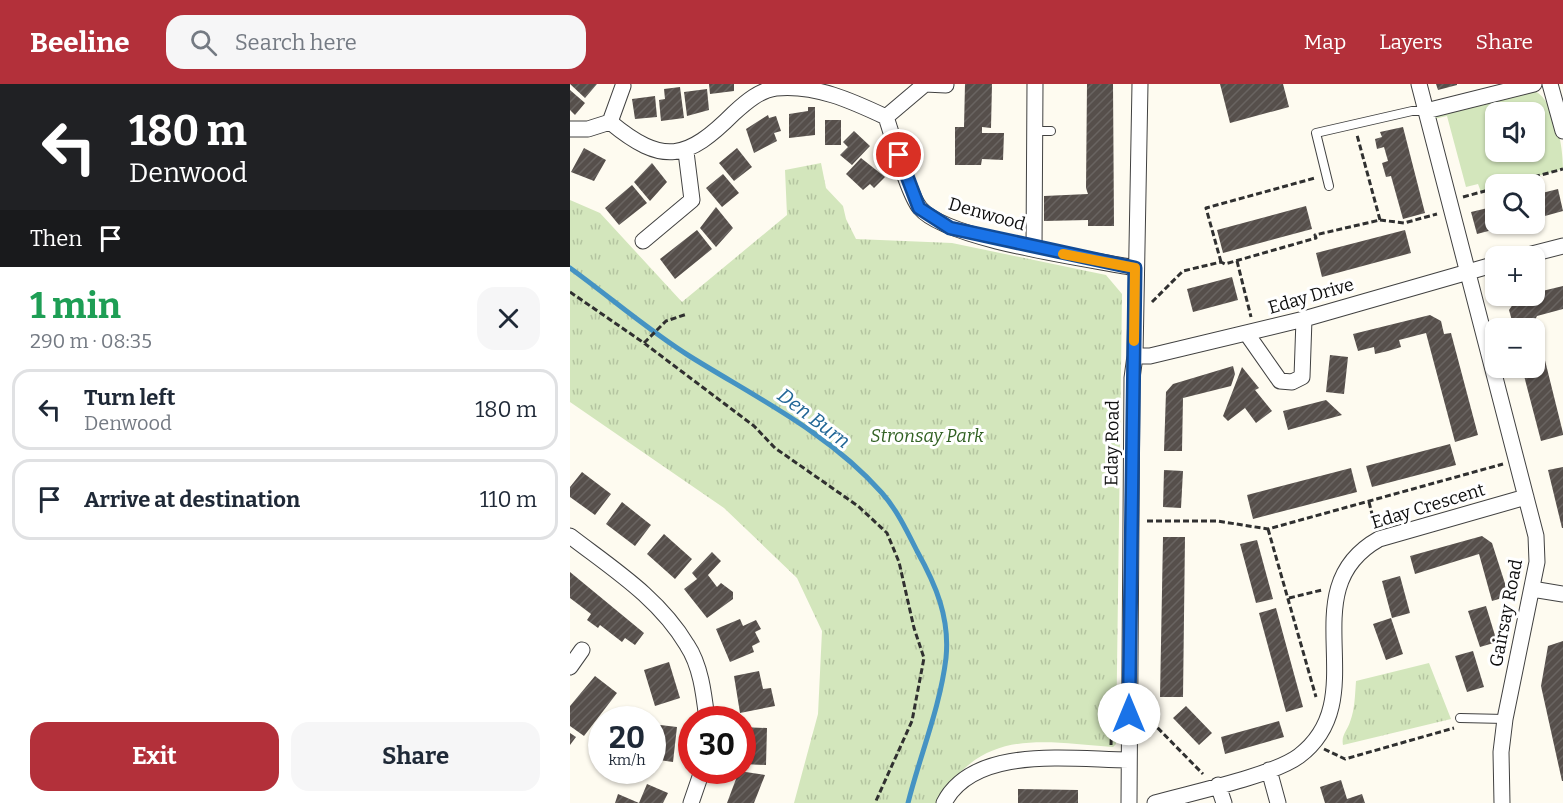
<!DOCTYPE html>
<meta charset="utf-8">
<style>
:root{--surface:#fff;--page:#f6f6f7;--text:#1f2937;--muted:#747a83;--line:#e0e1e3;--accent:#b3303a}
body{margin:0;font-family:Bitter,serif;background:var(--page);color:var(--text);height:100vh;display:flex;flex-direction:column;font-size:22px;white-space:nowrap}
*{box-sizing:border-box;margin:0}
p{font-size:20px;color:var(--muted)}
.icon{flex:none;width:33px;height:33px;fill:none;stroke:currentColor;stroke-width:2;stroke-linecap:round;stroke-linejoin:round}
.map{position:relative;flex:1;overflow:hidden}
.sheet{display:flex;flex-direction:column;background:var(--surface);width:570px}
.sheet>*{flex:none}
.guide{background:#202124;color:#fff;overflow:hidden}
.buttons{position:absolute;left:915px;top:18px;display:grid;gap:12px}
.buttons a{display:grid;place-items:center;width:60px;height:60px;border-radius:12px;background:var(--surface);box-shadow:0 2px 4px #0004;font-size:30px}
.speed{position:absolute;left:18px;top:622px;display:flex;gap:12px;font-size:30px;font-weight:700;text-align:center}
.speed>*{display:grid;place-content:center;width:78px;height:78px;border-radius:50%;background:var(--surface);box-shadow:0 2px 4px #0004;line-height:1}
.speed small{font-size:15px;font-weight:400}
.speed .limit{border:9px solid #d22;background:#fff;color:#111}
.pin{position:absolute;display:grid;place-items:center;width:51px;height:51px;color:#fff;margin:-26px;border:3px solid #fff;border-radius:50%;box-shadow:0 2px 6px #0007}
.me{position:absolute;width:66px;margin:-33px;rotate:0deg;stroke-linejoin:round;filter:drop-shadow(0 0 4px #0008)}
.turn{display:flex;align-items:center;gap:21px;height:126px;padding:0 30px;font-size:27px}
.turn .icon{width:78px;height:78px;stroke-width:2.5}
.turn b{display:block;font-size:42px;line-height:51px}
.then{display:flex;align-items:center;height:57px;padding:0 30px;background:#0003;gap:12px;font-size:22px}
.round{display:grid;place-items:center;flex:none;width:63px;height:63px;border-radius:18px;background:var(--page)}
.head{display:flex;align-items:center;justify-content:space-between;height:102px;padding:0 30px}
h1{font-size:36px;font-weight:700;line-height:45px;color:#1e9e55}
.primary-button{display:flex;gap:12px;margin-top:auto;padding:12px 30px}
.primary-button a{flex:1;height:69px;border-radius:18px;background:var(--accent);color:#fff;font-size:24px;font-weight:700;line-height:69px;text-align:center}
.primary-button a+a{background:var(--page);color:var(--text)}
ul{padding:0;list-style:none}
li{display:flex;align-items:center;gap:18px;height:81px;margin:0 12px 9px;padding:0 18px;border:3px solid var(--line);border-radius:18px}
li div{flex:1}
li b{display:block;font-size:22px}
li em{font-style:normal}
header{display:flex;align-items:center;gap:36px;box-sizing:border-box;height:84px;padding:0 30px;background:var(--accent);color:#fff}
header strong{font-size:28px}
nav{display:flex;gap:33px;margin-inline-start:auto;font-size:21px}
.search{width:420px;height:54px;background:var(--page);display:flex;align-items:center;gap:15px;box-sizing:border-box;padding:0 21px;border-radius:18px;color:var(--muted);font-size:22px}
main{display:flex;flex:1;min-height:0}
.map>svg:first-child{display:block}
</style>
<header>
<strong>Beeline</strong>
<div class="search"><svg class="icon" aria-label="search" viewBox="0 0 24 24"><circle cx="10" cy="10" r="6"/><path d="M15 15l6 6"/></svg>Search here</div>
<nav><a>Map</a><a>Layers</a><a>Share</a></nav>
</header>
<main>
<section class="sheet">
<div class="guide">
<div class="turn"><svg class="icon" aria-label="left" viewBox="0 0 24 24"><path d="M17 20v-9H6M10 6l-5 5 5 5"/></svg><div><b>180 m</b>Denwood</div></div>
<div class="then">Then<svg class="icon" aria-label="arrive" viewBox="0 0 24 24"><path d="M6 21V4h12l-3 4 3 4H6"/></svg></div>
</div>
<div class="head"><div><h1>1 min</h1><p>290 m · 08:35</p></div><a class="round"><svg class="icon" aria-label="close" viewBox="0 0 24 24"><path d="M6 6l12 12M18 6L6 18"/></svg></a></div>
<ul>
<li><svg class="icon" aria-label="left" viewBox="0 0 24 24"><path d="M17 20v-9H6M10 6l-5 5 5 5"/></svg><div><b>Turn left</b><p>Denwood</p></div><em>180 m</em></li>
<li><svg class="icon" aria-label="arrive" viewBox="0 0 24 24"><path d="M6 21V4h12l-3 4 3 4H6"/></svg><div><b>Arrive at destination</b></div><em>110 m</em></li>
</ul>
<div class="primary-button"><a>Exit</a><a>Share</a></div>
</section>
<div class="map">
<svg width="993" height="719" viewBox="0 0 993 719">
<defs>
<pattern id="park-tufts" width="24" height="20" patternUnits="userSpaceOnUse" patternTransform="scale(1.5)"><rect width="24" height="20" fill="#d3e6bc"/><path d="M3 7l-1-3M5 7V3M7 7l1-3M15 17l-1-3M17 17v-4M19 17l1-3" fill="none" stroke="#b4c4a0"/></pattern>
<pattern id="building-hatch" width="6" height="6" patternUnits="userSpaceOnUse" patternTransform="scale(1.5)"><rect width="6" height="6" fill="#564f4b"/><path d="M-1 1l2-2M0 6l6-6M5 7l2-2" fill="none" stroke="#696461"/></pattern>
</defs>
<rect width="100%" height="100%" fill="#fefbf0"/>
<path fill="#d3e6bc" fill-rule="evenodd" d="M965,7C986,19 993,62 993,85L938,100H926L925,104L911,108L908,100L896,103L877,32L864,35L867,29ZM926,28H964V68H926Z"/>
<path fill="url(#park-tufts)" d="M251,79L256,104L273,122L276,135L286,155L382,159L536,191L552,210L546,660L543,663C468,657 411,644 367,719H224L248,630L252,547L227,494L154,424L0,318V116L30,129L112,218L217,131L215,86Z
M859,579L881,635L773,661C771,651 777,647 780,638C785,625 785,610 786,597Z"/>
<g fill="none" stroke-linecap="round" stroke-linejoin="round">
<path stroke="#4593c3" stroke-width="5" d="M0,184C40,213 79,247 121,273C187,314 259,349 312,409C327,426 337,447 347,467C366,501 380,534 376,574C370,624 350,671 338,719"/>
</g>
<path fill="url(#building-hatch)" d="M0,0H27L15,14Z
M139,0H164V7L140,10Z
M395,0H422L421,44L412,43V49H434L433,76L412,75L411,81H385V43H394Z
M517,0H543L544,142H518V136L474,137V112L518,110L516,104Z
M650,0H713L719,23L660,39Z
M866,0H887V1L868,6Z
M110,3L114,34L91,37L89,16L95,15L94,5Z
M137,5L139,26L117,32L114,8Z
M0,6L15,19L5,31L0,26Z
M85,12L87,33L65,35L62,15Z
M238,23H245V51L219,54V30L238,27Z
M198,31L199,34L206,32L211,47L204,49L207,57L184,69L176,45Z
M255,36H271V61H255Z
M833,43L855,129L833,135L821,92L816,93L812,79L818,77L814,63L807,65L805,55L812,53L810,48Z
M284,47L300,62L282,81L270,71L278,63L273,58Z
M14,64L36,76L24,97L1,88Z
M167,64L182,83L164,97L149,79Z
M291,74L315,93L304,104L300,100L293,106L276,90Z
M82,79L97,98L80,117L64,98Z
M153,90L169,109L152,123L136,104Z
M62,101L77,119L49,141L35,124Z
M988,105L993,127L964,135V111Z
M736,122L742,145L653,169L647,146Z
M926,122V140H945L907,150L901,128Z
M146,123L163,144L146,163L130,144Z
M127,146L142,165L105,195L90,175Z
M835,146L841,169L752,193L746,169Z
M662,193L668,216L623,228L617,205Z
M993,202V225L967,232L965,236L993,349V351L971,357L952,284H964V244H944L939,226L948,213L964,212V209Z
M860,231L871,237L874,250L881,249L908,351L885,358L856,249L829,256L831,263L818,267L805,270L804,263L788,267L783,250Z
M760,271L778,273L774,310L756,308Z
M663,282L665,290L661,302L613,314L612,367H594L596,308L603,300Z
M672,283L689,304L685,306L702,327L686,339L675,324L658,337L653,332Z
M756,316L772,331L718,346L713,327Z
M880,360L886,381L802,403L796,382Z
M993,383V444H992L978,386Z
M781,384L787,408L683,435L677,411Z
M594,386L613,387L611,424L593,423Z
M12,388L41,410L25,431L0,413V403Z
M52,418L81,441L65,462L36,440Z
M94,450L122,475L105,495L77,470Z
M912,452L922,459L939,512L922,517L909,470L845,490L840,472Z
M593,453H615L613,613H590Z
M687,456L703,515L686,519L670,460Z
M142,468L151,477L138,491L147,503L151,499L163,508V515L137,534L114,505L127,495L122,489Z
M0,488L74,549L65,561L55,554L52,558L30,541L28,544L17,536L21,530L0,514Z
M830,492L840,529L822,534L812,497Z
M916,522L927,558L910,563L898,527Z
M706,524L733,623L716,628L689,529Z
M821,534L833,570L816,576L803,540Z
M170,535L173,542L186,536L191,545L185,548L190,558L182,562L184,568L160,578L146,545Z
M993,557V697H992L971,602L978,562Z
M903,567L914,603L897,608L885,572Z
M99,578L110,614L85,622L74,586Z
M189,587L193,605L201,604L205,622L170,629L164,592Z
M25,592L47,609L14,652L0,642V622Z
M616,622L642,649L629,661L603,634Z
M709,637L714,653L655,670L651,653Z
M82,640L107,643L103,678L82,675Z
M172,643L197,644L196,681L172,680Z
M0,649L6,653L0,661Z
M169,687L195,691L184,719H157Z
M771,696L777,715L792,710L795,719H755L750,703Z
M77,700L98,709L93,719H45L48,710L69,719Z
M448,705L508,706V719H448Z"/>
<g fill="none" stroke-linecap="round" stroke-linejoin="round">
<defs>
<path id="lane" d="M465,47H481
M759,102L746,49L842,27H856
M890,634L935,635"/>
<path id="street" d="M849,0L966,452L967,478L935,635L931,668L932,719
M980,0L993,47
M856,27L964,0
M316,33L355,0L376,1
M40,38L53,2
M0,45H18L40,38C93,82 117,76 164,29C176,18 190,6 206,4C245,0 282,17 316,33C323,53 338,110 350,124C376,156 520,175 565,184
M73,157L122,116L116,68
M464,164L465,0
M954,172L993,162
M677,250L710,297L722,298L732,293L734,235
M565,272H580L734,235L926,180
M0,452C43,485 89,514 117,561C131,582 134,611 137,636
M962,505L993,510
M0,583L12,566
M699,686L708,719
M648,701L654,719
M121,719L132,687
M374,719C404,660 504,676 559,676
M559,719L562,294L565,272L570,0
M585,719C620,709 702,692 729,672C807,613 718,506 809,455L956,413"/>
</defs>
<use href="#lane" stroke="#414141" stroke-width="10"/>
<use href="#street" stroke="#414141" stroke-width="17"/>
<path stroke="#303030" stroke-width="3" stroke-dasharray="6 3" stroke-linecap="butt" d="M938,100L993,85
M893,113L926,104
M810,136L834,139L867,130
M667,177L681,233
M651,178L636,124L745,94
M0,208L74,259L184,342L205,364L288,422L317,449L329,478L344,544L354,574L342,637L305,719
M582,218L613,187L651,178L655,180L746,154L745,151L810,136L787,51
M74,259L96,237L117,230
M799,418L805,442
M577,437H647L698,445L933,380
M698,445L746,613
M719,514L752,506
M575,631L633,690
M541,661L542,631
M754,665L775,675L884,644"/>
<use href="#lane" stroke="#fff" stroke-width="8"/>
<use href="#street" stroke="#fff" stroke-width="15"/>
</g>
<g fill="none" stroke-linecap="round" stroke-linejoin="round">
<defs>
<path id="route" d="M329,71L349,124L380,144L565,184L559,630"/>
</defs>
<use href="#route" stroke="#114b97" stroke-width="15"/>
<use href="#route" stroke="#1a73e8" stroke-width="10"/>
<path stroke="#f59e0b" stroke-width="10" d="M493,170L565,184L564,257"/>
</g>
<g text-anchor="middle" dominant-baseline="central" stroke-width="6" stroke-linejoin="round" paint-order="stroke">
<g font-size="18" fill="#0e0e0e" stroke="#fff">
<text transform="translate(417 130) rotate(16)">Denwood</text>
<text transform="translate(741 212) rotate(-16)">Eday Drive</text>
<text transform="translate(542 359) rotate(-89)">Eday Road</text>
<text transform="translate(858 422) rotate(-17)">Eday Crescent</text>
<text transform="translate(936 529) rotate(-79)">Gairsay Road</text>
</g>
<g font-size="18" font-style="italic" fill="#316123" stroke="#fff">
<text x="357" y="352">Stronsay Park</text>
</g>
<g font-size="20" font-style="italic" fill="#206696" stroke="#fff">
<text transform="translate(244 334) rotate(37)">Den Burn</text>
</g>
</g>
</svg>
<div class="buttons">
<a><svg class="icon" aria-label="sound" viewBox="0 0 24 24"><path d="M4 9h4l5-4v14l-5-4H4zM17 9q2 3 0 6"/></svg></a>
<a><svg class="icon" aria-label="search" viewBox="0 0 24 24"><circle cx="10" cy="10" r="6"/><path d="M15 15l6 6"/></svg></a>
<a>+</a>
<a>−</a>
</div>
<div class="speed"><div>20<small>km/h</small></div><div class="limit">30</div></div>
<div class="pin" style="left:329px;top:71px;background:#d93025"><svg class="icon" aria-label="arrive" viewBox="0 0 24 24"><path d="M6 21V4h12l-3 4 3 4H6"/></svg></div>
<svg class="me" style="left:559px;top:630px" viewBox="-20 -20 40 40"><circle r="19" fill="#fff"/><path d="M0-13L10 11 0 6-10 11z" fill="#1a73e8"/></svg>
</div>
</main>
